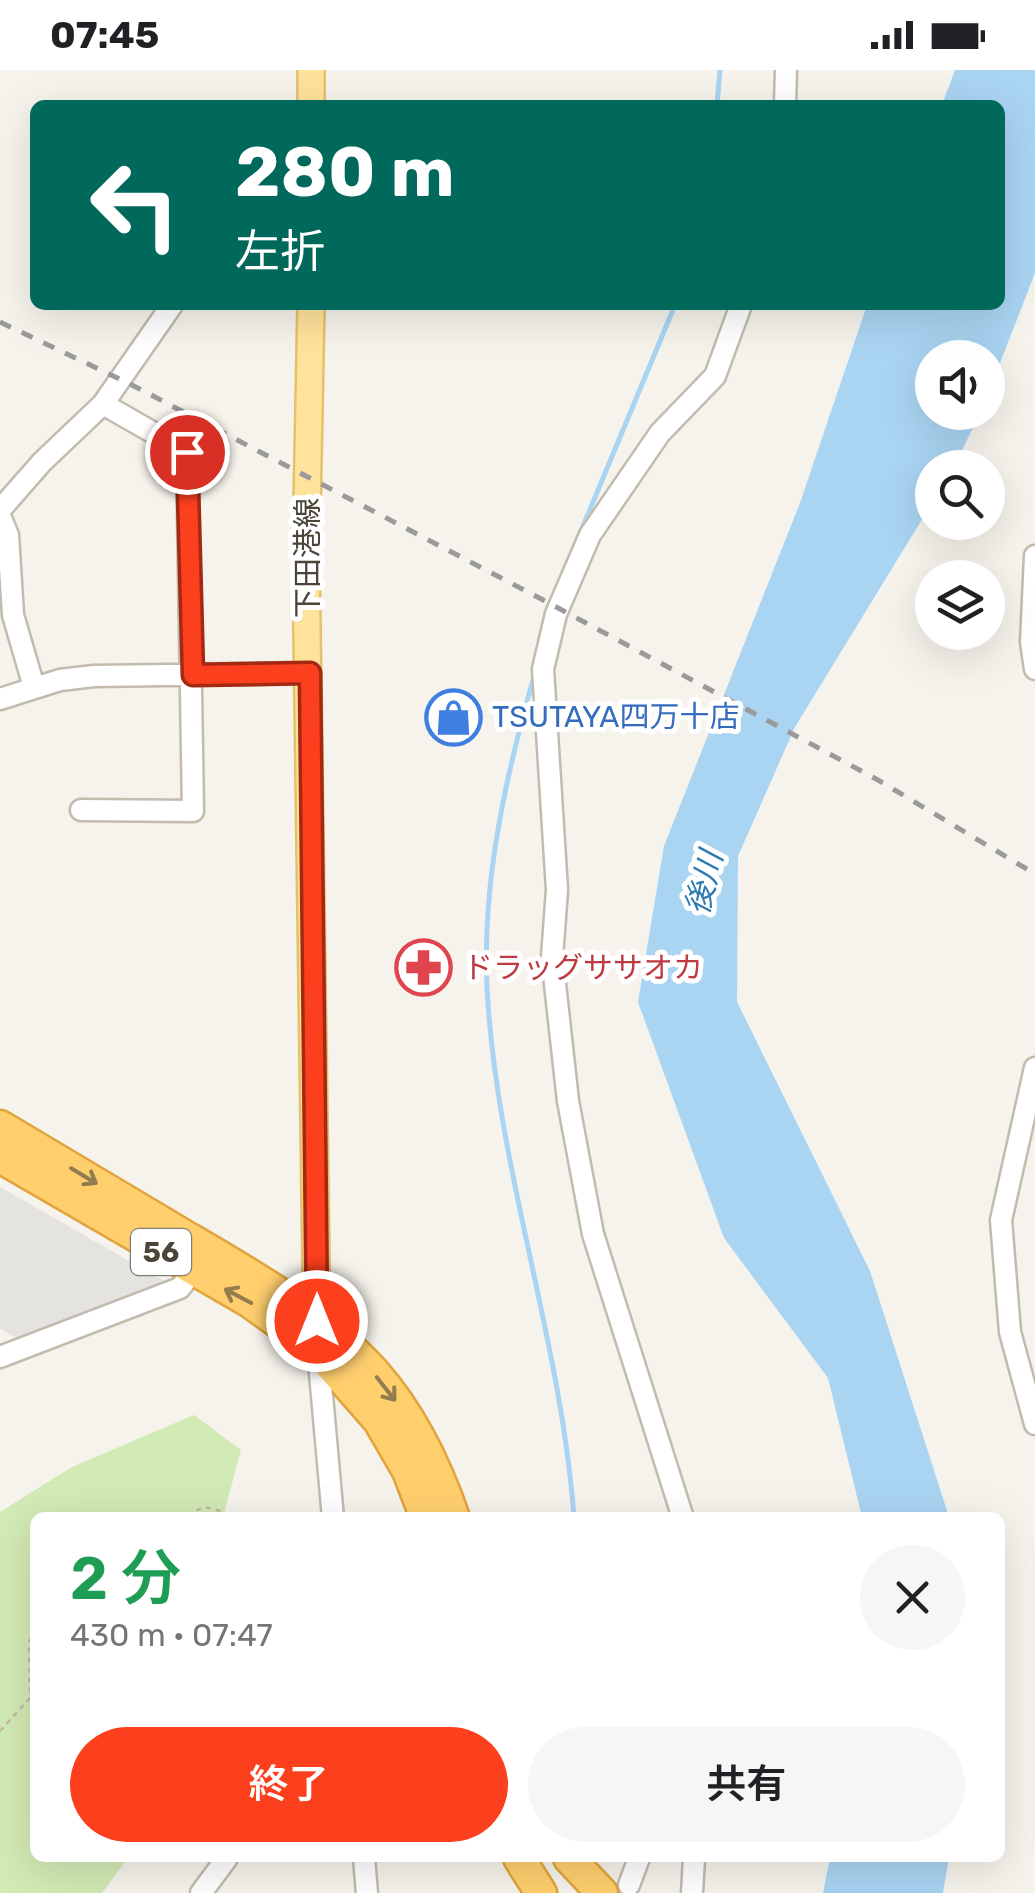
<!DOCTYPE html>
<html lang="ja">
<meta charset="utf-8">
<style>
:root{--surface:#fff;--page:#f6f6f6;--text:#202124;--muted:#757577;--accent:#fc3f1d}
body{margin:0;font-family:Rubik,"Noto Sans JP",sans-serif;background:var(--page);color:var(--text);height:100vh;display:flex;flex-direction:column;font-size:38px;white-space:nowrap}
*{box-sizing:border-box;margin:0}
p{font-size:32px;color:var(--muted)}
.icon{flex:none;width:55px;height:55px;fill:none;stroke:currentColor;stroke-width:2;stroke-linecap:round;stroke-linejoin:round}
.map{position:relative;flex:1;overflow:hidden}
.sheet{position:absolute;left:30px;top:1442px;width:975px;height:350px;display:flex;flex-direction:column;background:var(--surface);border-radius:15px;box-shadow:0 10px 40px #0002}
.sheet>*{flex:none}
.banner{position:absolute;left:30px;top:30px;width:975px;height:210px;border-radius:15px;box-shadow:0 10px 40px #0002;background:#00695c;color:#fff;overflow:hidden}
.tools{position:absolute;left:915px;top:270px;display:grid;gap:20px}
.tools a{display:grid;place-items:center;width:90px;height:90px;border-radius:50%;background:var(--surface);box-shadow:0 10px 40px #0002;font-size:50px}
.pin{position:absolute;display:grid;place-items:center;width:85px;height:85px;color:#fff;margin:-42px;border:5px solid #fff;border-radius:50%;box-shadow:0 2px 10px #0007}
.me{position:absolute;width:110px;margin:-55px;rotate:0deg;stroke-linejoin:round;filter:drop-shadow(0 0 8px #0008)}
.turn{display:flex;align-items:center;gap:35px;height:210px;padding:0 40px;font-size:45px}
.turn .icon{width:130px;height:130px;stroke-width:2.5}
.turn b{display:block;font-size:70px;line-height:85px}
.round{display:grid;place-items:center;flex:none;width:105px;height:105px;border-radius:52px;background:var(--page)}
.headline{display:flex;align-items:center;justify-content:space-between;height:170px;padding:0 40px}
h1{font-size:60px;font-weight:600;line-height:75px;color:#1e9e55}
.cta{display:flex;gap:20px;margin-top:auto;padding:20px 40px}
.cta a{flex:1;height:115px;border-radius:60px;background:var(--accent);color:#fff;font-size:40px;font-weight:600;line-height:115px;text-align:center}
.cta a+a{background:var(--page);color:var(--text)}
.status{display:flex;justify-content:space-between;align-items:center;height:70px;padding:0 50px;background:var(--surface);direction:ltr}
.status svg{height:28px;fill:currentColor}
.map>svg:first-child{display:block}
</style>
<div class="status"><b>07:45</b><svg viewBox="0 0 49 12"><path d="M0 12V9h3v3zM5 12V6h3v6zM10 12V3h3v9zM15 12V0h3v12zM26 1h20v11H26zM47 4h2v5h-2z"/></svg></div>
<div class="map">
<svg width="1035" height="1823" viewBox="0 0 1035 1823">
<rect width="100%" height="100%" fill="#f6f3ec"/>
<path fill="#d2eab5" d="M194,1345L241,1380L223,1447L35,1448V1788H128L102,1823H0V1442L72,1397Z"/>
<path fill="#e5e3e0" d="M0,1117L164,1211L16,1268L0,1259Z"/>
<path fill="#a9d4f2" d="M955,0H1035V203L988,324V288H932V342L980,343L954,397L932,398V433L795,657L738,786L737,932L870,1201L949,1447H862L828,1308L724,1168L638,932L664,776L800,433L867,235H1000V35H942Z
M830,1788H949L943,1823H823Z"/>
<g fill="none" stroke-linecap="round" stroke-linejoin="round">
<path stroke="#a9d4f2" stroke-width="5" d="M717,35L720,0
M566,497L675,235
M535,603C506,704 482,811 487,917C496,1096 561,1268 574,1448"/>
<defs>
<path id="minor" d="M785,35L786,0
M0,440L42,392L103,334L172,235
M0,446L8,465L13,545L34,617
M1035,486L1031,572L1035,599
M0,629L60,610L94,606L310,603
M81,740L193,741L187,382L103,334
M1035,998L1001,1150L1010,1262L1035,1354
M318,1281L333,1448
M0,1287L180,1218L193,1201
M683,1448L593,1164L568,1031L552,887L557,820L543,599L556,544L590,465L660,363L715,306L741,235
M364,1788L367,1823
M629,1815L639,1788
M201,1823L227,1788
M692,1823L694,1788"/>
<path id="major" d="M311,0V35
M311,235L306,490L317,1265"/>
<path id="highway" d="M0,1056C61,1093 122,1129 183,1165C250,1204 321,1244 374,1302C411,1344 436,1395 454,1448
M0,1087L250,1232L318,1281L379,1351L408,1401L426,1448
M519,1788L541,1823
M569,1788L602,1823"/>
</defs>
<use href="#minor" stroke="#c2bbae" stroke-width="25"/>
<use href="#major" stroke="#e6c16a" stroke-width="30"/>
<use href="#highway" stroke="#e0a43c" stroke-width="35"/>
<path stroke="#c4b79f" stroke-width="2.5" stroke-dasharray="5 5" stroke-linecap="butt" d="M178,1448L205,1437L220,1441L224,1448
M0,1661L30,1628L29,1573L35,1554"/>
<use href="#minor" stroke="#fff" stroke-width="20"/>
<use href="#major" stroke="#ffe39c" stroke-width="25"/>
<use href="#highway" stroke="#ffcf6e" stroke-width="30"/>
<path stroke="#9a9a9a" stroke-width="5" stroke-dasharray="12 12" stroke-linecap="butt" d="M0,252L132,315L547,532L878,710L1035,804"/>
</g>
<defs><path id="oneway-shaft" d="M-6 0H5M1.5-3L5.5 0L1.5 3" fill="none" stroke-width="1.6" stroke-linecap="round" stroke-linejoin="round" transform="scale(2.5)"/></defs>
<g stroke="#937c4e">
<use href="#oneway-shaft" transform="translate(84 1106) rotate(31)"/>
<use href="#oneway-shaft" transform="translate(238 1226) rotate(-152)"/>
<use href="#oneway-shaft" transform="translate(386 1319) rotate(52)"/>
</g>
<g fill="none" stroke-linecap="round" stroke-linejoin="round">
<defs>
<path id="route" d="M187,382L193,605L310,603L317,1251"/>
</defs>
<use href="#route" stroke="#a42913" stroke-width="25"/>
<use href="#route" stroke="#fc3f1d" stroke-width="18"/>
</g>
<defs>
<symbol id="shop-ring" viewBox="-11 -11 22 22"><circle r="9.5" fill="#fff" stroke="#3f7fe0" stroke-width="1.5"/><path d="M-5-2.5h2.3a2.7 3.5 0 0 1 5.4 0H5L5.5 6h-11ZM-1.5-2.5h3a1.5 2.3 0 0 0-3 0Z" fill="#3f7fe0"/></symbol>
<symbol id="pharmacy-ring" viewBox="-11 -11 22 22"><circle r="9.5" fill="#fff" stroke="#e0444e" stroke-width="1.5"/><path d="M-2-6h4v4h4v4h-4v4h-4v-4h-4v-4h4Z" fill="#e0444e"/></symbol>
</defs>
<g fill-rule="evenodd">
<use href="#shop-ring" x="422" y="616" width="63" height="63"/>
<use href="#pharmacy-ring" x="392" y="866" width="63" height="63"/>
</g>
<g text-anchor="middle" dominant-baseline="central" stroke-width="10" stroke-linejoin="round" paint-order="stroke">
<rect fill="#fff" stroke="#817c74" stroke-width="2.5" x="131" y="1159" width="60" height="46" rx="8"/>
<g font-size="28" font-weight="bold" fill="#4b4439">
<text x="161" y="1182">56</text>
</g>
<g font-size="30" fill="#4b4439" stroke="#fff">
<text transform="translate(308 488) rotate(-90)">下田港線</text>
</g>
<g font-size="30" fill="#366cbe" stroke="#fff" text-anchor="start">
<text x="492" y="647">TSUTAYA四万十店</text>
</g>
<g font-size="30" fill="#be3a42" stroke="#fff" text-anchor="start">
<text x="463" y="898">ドラッグササオカ</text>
</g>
<g font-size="32" font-style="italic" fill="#2e7ab2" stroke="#fff">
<text transform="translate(704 813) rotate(-76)">後川</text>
</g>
</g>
</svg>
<div class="tools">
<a><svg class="icon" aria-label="sound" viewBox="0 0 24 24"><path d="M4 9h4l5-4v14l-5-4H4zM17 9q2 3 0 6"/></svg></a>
<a><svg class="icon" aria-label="search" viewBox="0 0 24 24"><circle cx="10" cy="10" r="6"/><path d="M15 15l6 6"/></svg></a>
<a><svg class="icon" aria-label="layers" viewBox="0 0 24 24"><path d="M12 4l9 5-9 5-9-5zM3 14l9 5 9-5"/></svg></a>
</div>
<div class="pin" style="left:187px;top:382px;background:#d93025"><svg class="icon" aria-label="arrive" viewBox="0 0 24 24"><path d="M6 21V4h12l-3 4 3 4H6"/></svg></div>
<svg class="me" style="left:317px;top:1251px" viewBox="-20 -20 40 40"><circle r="17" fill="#fc3f1d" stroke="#fff" stroke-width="3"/><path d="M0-11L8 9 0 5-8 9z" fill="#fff"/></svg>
<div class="banner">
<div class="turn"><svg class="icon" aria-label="left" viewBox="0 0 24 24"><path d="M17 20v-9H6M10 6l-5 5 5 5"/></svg><div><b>280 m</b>左折</div></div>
</div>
<section class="sheet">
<div class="headline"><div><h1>2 分</h1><p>430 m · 07:47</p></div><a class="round"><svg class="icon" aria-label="close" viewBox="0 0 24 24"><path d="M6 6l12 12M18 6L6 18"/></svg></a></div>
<div class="cta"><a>終了</a><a>共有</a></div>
</section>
</div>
